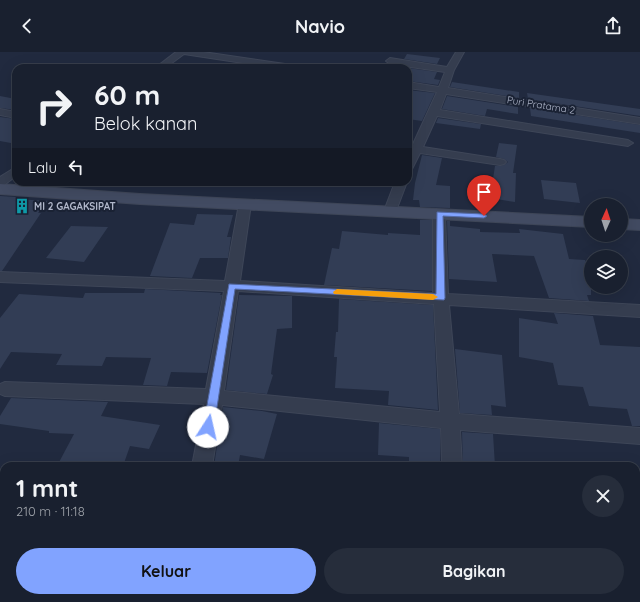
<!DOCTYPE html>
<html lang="id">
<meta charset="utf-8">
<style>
:root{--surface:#19202f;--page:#262d3b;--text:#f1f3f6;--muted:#9fa3aa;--line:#373e4b;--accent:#81a3ff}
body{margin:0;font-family:Quicksand,sans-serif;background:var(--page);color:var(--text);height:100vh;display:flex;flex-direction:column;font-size:15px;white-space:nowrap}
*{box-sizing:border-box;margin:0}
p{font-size:13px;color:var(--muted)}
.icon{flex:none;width:22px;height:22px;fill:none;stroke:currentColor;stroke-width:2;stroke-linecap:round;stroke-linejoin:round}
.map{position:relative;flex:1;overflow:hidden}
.drawer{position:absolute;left:0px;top:410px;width:640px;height:140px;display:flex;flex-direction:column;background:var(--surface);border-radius:12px 12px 0 0;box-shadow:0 4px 16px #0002,0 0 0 1px var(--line)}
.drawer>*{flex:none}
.top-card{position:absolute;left:12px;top:12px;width:400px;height:122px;border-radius:12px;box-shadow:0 4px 16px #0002,0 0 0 1px var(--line);background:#19202f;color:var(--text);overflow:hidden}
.needle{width:26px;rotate:3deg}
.fabs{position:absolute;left:584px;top:146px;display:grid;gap:8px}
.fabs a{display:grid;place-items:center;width:44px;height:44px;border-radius:50%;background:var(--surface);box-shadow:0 4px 16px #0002,0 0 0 1px var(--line);font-size:20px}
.pin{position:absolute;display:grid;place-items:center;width:34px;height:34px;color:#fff;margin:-41px -17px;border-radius:50% 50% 50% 0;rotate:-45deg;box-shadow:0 0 4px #0007}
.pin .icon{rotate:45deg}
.me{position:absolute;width:44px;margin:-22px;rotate:10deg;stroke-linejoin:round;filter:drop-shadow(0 0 3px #0008)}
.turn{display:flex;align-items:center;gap:14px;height:84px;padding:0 16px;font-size:18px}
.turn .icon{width:52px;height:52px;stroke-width:2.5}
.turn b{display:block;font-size:28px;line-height:34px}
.then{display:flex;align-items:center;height:38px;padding:0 16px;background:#0003;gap:8px;font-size:15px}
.round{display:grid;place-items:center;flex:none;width:42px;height:42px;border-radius:21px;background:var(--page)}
.overview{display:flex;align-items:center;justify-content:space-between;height:68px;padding:0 16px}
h1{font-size:24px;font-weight:700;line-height:30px}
.primary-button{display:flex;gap:8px;margin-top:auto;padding:8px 16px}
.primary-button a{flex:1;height:46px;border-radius:24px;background:var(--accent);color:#111;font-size:16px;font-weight:700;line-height:46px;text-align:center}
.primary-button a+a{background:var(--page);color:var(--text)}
header{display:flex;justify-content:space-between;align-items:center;height:52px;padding:0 16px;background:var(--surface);font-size:18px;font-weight:700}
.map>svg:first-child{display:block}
</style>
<header><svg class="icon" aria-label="back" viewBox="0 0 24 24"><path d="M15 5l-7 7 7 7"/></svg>Navio<svg class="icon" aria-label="share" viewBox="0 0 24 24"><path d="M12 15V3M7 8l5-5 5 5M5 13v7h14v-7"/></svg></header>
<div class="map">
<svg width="640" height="550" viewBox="0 0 640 550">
<rect width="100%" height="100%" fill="#212a3f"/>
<path fill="#323d55" d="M407,2L440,6L437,12L404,7Z
M408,16L437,20L434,27L440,28L438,33L408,29Z
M452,30L519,40V46L450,35Z
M408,38L435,41L422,69L408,67Z
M527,41L640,57V64L528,47Z
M0,44L16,47V58L0,56Z
M447,44L518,55V62L487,57L485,64L442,57Z
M530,56L640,73V81L531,64Z
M0,65L16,67V92L0,89Z
M438,66L481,72L480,77L436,71Z
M499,91L517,93L513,121H516L515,150L490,146L495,114L504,113L508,110L504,107L496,105Z
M422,103L442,106L436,133L450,134V156L420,155L419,148H413L415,131Z
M541,128L576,131L580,151L544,147Z
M0,144L16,145V147L48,149L38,161H41L2,219H0Z
M197,162L233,163L227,185H231L228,206H200L192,226L150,224L170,171L194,173Z
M420,168H432V239L324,233L332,196L339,197L342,179L388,183V181L420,183Z
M447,169H450V174L480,177V180L520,181L519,177L563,182L569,207L585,208L591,221V243H587L589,249L549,246L534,204L492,202L497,230L449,227Z
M71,174L108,175L84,210L46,206Z
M145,237L221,241L220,243H222L207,321L171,320L167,334L143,333L151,306L106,305L102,314L56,313L62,302L11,300L0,317V266L19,242L83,246L85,241H144Z
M239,243L292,244V276L277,277L271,322L273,323L267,342L226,338Z
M339,247L433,253L438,358L388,353L389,339L335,336L337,305H334L336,280H338Z
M554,261L593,264L600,293L640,295V374H632L627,357L589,354L583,335L558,333L553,311L519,305V266L558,272Z
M455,297L502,303L506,355L491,353L492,363L460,361Z
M11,346L108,350L101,364L160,373L149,397L130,394L123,414H57L74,382L49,381V379L0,372V364Z
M223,355L262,359L277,362L264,407L240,403L238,414H214Z
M379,371L440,377V414H409V405L378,403Z
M462,380L493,382L495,414H463Z"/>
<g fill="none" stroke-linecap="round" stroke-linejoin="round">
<defs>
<path id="minor" d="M176,0H203L292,13L296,16H275L184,2L165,16H155Z
M456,0H464L454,18L448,36L640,66V72L446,42L440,58L628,88L633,91L628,94L437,64L423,95L500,107L504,108L506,110L504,112L500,113L420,101L412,117L408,118V103L437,40L408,36V30L439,35L445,20L390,12L386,9L390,6L447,15Z
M0,57L16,60V66L0,63Z
M16,115V124L4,133L0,134V125Z
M395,130H407L396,159L395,162H385L384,159Z
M245,148L249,149L251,152L240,229L433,241V162L434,159H444L445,162L448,242L640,253V265L449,253L459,362L640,376V392L460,378L462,414H442L441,376L222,353L212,414H192L204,352L5,344L0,342V332L5,330L206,337L224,239L0,230V220L225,229L239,152L241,149ZM238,239L434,252L440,360L224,339Z
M168,546H192L191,550H167Z
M449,546H473V550H449Z"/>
<path id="secondary" d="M0,132L140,142L591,165V175L140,152L0,142Z
M621,167L640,168V178L621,177Z"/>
</defs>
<use href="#minor" stroke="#3e4658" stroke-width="2"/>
<use href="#secondary" stroke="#3e4658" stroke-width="2"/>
<use href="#minor" fill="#353d4f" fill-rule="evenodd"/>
<use href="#secondary" fill="#424b62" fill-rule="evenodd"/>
</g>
<path fill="#81a3ff" stroke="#546aa6" d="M437,160L484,162L487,164L484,166L443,164L445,246L444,248L235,237L214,375L212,378L208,379L205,378L203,375L229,232L436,242Z"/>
<path fill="#f59e0b" d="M337,237L433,242L438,245L433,248L334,242L333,240Z"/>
<defs>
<symbol id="building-bare" viewBox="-9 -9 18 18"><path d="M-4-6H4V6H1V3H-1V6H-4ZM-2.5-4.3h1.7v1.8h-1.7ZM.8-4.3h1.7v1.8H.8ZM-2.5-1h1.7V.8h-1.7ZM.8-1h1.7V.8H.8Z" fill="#0f9aa8" stroke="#1a2234" stroke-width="2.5" paint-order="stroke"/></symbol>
</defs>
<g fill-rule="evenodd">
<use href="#building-bare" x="11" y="143" width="22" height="22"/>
</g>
<g text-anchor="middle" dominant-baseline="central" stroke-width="4" stroke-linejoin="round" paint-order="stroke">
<g font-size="10" fill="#b0b7ca" stroke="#1a2234">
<text transform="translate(541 53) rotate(9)">Puri Pratama 2</text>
</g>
<g font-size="10" font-weight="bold" fill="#b0b7ca" stroke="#1a2234" text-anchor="start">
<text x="34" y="154">MI 2 GAGAKSIPAT</text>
</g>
</g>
</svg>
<div class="fabs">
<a><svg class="needle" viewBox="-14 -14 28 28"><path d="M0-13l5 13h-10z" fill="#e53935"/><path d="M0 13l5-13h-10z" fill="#9fa3aa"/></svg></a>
<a><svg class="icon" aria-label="layers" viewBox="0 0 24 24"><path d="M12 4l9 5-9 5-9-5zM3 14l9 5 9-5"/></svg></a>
</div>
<div class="pin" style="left:484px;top:164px;background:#d93025"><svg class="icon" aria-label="arrive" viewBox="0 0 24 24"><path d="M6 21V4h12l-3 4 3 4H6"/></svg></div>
<svg class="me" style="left:208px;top:375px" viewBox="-20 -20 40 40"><circle r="19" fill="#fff"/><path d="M0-13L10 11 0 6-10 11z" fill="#81a3ff"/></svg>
<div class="top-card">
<div class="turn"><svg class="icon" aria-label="right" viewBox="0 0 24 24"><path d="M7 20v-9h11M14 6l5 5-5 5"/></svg><div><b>60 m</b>Belok kanan</div></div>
<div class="then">Lalu<svg class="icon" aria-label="left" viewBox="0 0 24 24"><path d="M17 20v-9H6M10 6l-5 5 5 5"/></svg></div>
</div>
<section class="drawer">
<div class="overview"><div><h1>1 mnt</h1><p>210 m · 11:18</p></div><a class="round"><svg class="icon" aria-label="close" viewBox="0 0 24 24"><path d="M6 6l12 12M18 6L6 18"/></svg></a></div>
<div class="primary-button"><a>Keluar</a><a>Bagikan</a></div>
</section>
</div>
